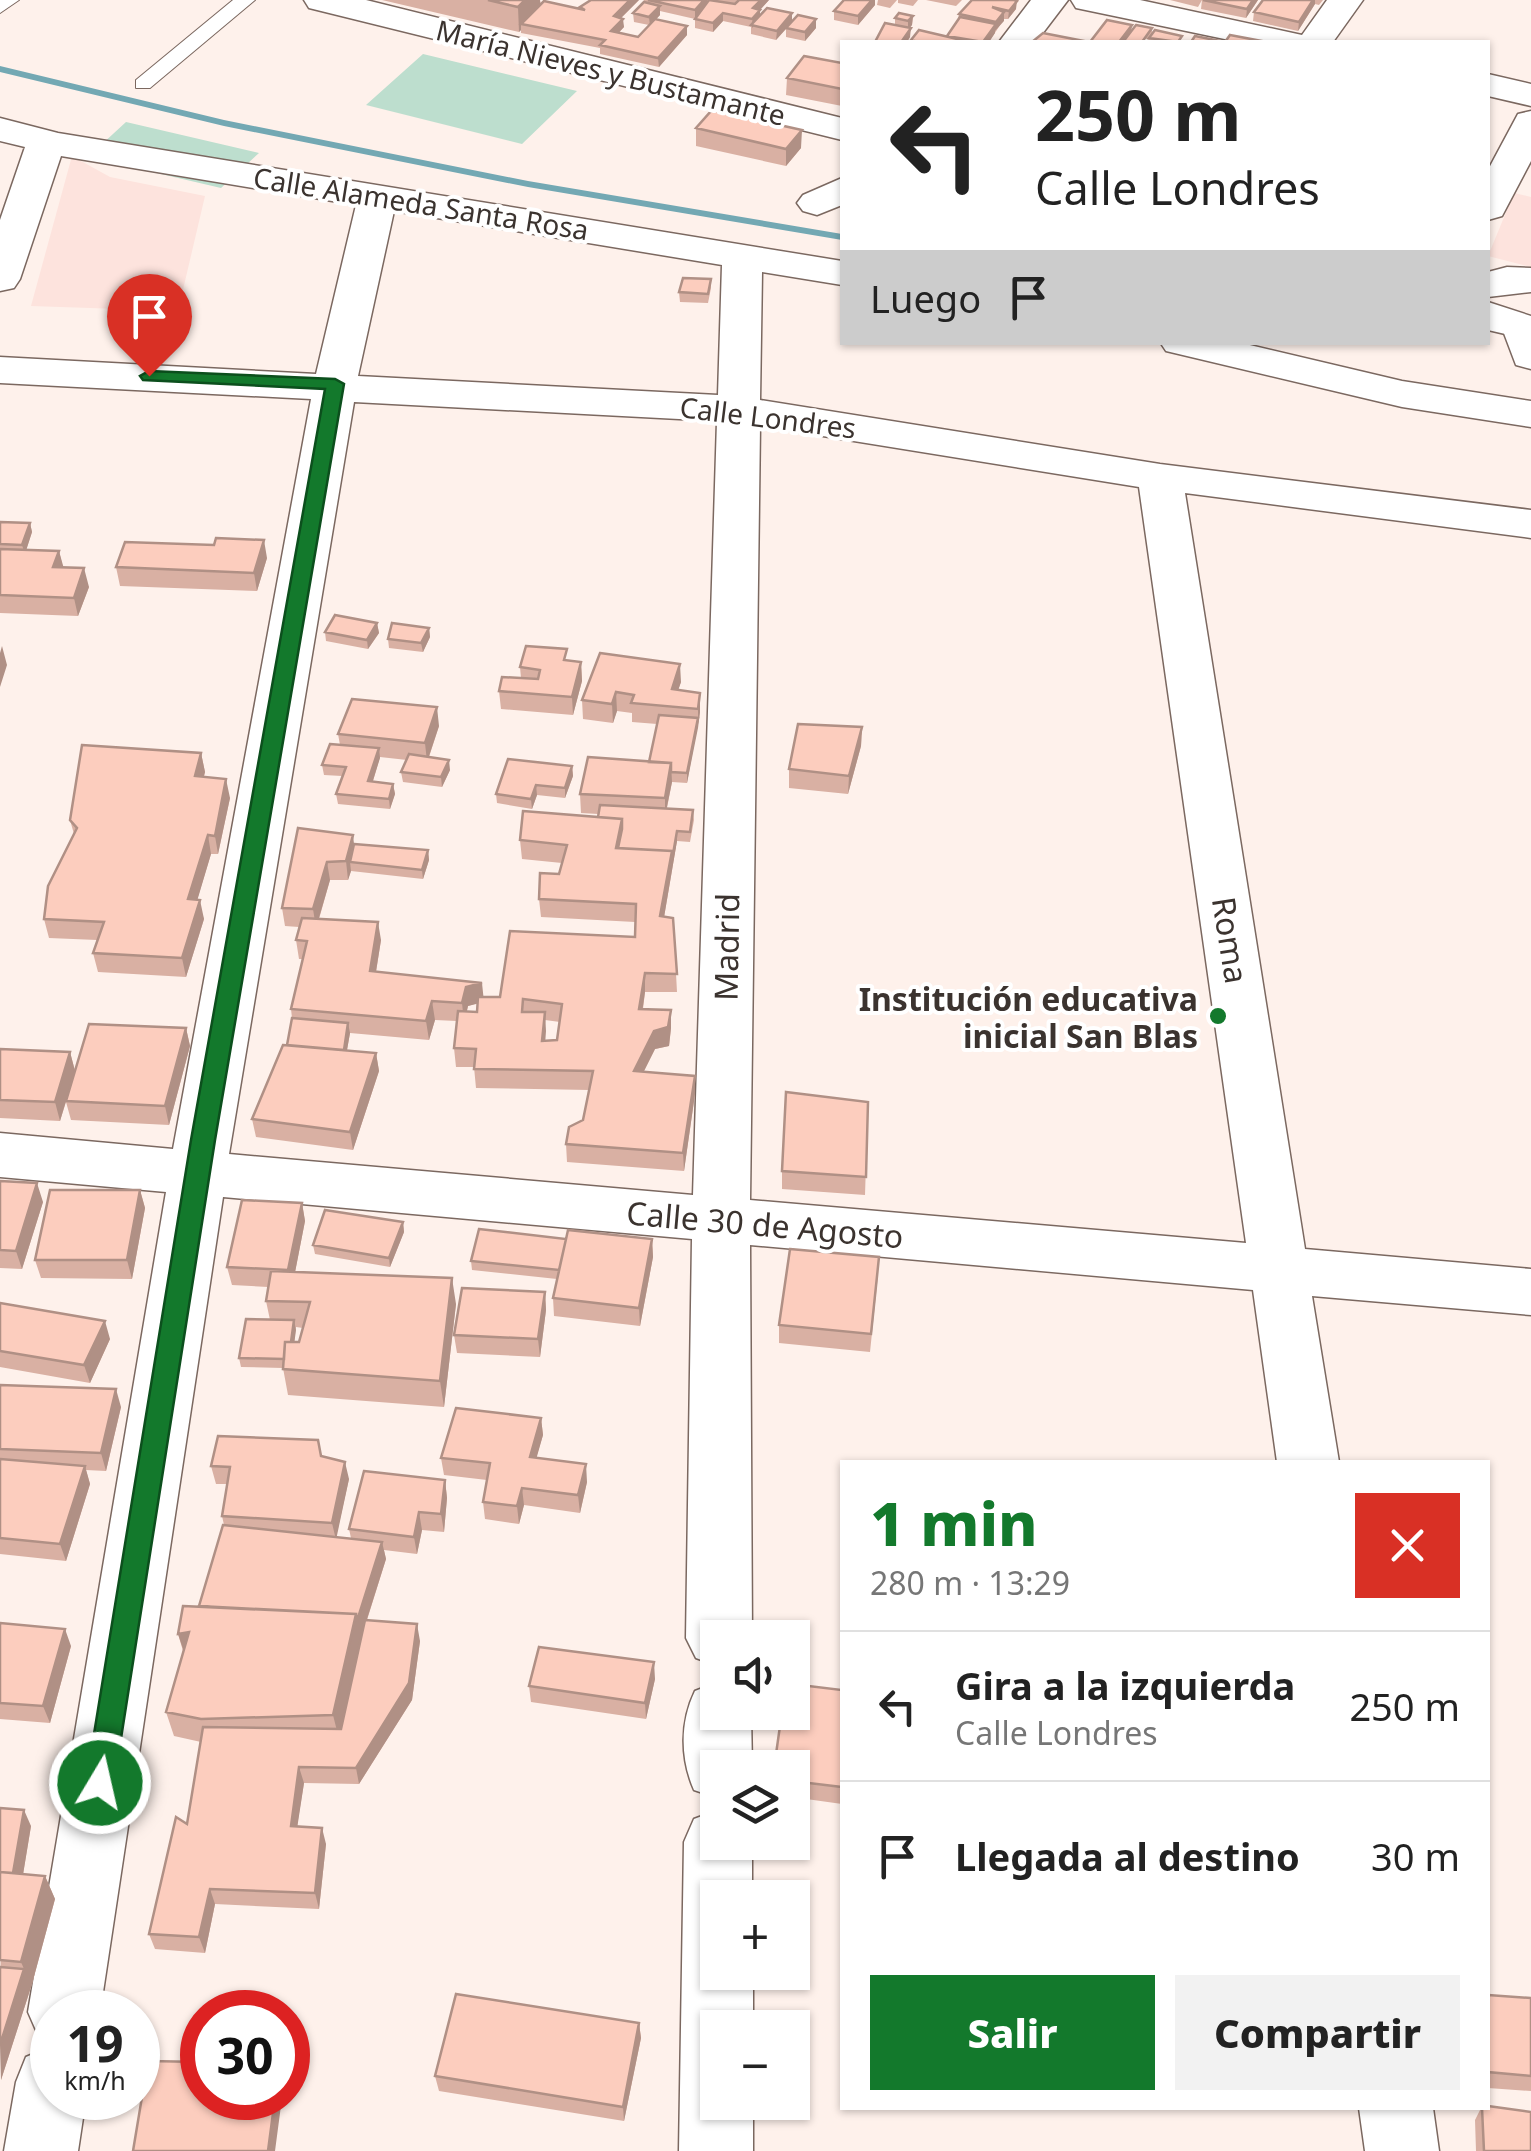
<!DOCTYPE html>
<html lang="es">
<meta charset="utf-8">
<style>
:root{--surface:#fff;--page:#f2f2f2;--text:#222;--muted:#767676;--line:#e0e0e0;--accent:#13792c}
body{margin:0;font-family:"Noto Sans",sans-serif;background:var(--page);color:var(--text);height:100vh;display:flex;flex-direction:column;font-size:38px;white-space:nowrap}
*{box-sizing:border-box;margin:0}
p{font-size:32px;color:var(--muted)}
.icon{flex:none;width:55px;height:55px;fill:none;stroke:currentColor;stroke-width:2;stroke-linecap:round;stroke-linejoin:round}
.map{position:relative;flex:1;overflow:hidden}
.drawer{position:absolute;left:840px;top:1460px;width:650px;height:650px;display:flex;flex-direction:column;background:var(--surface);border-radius:0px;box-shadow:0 2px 8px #0004}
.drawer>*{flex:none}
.hud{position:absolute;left:840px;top:40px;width:650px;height:305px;border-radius:0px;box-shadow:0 2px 8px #0004;background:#fff;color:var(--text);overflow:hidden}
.controls{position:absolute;left:700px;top:1620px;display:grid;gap:20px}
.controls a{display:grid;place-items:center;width:110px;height:110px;border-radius:0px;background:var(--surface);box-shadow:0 2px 8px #0004;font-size:50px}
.speed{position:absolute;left:30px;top:1990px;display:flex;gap:20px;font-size:50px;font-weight:700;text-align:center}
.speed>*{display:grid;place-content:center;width:130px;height:130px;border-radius:50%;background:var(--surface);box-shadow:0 2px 8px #0004;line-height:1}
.speed small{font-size:25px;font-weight:400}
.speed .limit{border:15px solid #d22;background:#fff;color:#111}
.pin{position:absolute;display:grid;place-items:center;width:85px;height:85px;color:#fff;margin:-102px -42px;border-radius:50% 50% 50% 0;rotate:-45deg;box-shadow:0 0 10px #0007}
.pin .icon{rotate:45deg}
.me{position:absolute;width:110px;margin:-55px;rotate:9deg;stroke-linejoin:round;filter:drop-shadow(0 0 8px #0008)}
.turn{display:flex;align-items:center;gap:35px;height:210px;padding:0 30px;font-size:45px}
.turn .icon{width:130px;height:130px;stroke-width:2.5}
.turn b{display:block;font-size:70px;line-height:85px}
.then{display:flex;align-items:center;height:95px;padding:0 30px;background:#0003;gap:20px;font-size:38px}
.round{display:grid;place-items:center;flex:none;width:105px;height:105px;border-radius:0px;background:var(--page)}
.overview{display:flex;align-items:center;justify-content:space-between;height:170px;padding:0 30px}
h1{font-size:60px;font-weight:800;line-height:75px;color:var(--accent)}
.button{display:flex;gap:20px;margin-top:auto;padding:20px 30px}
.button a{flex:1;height:115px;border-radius:0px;background:var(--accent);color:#fff;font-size:40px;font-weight:800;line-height:115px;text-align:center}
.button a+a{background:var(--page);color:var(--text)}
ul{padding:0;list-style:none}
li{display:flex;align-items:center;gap:30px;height:150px;padding:0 30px;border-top:2px solid var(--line)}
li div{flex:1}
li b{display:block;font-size:38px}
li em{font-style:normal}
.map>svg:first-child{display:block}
</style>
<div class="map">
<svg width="1531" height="2151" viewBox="0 0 1531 2151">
<rect width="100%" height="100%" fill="#fef1eb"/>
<path fill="#fde3dd" d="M72,156L110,177L205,196L178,311L31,306Z
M1514,193L1531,197V267L1488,256Z"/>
<path fill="#bddece" d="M423,54L577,91L522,144L366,105Z
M126,122L259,153L221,188L88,157Z"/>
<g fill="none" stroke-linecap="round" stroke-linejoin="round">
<path fill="#73a8b3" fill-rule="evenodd" d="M0,66L224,120L528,181L842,234V240L528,187L224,126L0,72Z"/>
<defs>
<path id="lane" d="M0,0H19L0,13Z
M233,0H255L150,88H136V80Z"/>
<path id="street" d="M1031,0H1068L1036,42H999Z
M1071,0H1140L1302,35L1327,0H1363L1333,42H1239L1076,8Z
M1488,74L1531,84V106L1488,96Z
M1531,111V161L1502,216L1488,220V170L1518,114Z
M0,118L58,133L842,261V285L762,272L760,400L1160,464L1531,510V538L1185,493L1305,1249L1531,1269V1315L1312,1296L1339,1462H1277L1253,1290L750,1245L752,1638H718V1666L696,1658L686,1638L692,1239L223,1197L100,2012H52V2042L39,2037L28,2012L166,1192L0,1177V1133L173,1149L311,399L0,383V357L316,374L356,205L61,156L20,279L14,288L0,291V220L25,147L0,141ZM394,211L722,265L718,395L358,376ZM354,402L717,421L693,1195L229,1154ZM760,426L1139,487L1246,1243L750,1200Z
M842,178V205L817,215L803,211L797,203L803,195Z
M1523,316L1531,317V369L1516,365L1502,328L1508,319Z
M1160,342H1237L1402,381L1531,401V427L1402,407L1166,351Z
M718,1682V1712H751L752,1768H718V1798L694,1790C680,1758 680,1722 695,1691Z
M718,1810V1842H752V1898H718V1972H753V2028H718V2102H753V2151H679L684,1842L694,1819Z
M52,2046V2098H86L78,2151H4L16,2082L26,2057Z
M1359,2108H1433L1439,2151H1365Z"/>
<path id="secondary" d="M304,0H366L842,118V140L309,8Z
M1507,267L1531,268V292L1488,297V272Z
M1488,302L1531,316V340L1488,330Z"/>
</defs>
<use href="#lane" stroke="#7b6860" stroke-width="2"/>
<use href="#street" stroke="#7b6860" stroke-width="3"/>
<use href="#secondary" stroke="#7b6860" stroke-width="3"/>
<use href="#lane" fill="#fff" fill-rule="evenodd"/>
<use href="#street" fill="#fff" fill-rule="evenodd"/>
<use href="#secondary" fill="#fff" fill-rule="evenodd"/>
</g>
<path fill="#d9b0a3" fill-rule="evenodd" d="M382,0H540L541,5L580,9V7L639,0L621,18L624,27L618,33L638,37L649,25L634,22L633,13L644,3V0H769L760,10V16L792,21L816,28L805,41L786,37V29L776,40L751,34V27L723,21L713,32L695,28V19L660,11V15L656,19L687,35L659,67L600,54V48L521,33V30L519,32Z
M878,0H897L890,8L877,5Z
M898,0H918L913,6L898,3Z
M926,0H962L956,6Z
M972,0L1016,9L1008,19H1004L989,42H910L911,40L947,37L958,19L959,14Z
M1170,0H1258L1246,18L1201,9L1202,0L1198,7Z
M1263,0H1323L1319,5L1315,4L1298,31L1253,21L1254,12Z
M875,5L858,25L834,20V11Z
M913,16L912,25L909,28L910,37L907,42L895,25V18Z
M1152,28V34L1181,42H1149V40L1131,32Z
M842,63V106L786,95L787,78Z
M696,128L801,148L786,166L696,146Z
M711,279V288L708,303L680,302L679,292Z
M0,522L30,523L32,532L26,550L59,551L63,568L89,587L78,616L0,613Z
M267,558L257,591L120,586L116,567Z
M377,623L379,633L368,649L326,641L325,632Z
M429,628L430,637L423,652L389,648L388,639Z
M600,653L681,682L678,690L700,693V712L687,783L672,782L667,808L693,810L694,820L690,842L677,841L664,917L673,918L677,992H645L643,1009L671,1010V1028L669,1046L655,1049L644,1071L695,1094L684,1171L567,1162L566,1144L583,1120L589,1090L476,1088L474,1067H456L454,1048L457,1021L435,1020L429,1040L350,1033L347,1050L376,1053L379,1071L353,1150L256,1137L252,1119L287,1045L292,1018L291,1009L303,959H299L296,940L299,927L285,926L282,908L298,828L354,844L428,850L429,860L423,879L351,871L348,880H330L319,919L381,940L376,972L483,997H500L635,937V922L541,917L539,899L559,874L562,863L522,859L520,840L598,817V814L581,813L580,794L649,762L657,724L632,722V713L617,711L613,723L583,719L582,700ZM478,1003L477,1012L467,1011L468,1006ZM545,1020L560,1022L557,1040L545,1041Z
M567,661L581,662L582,681L573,715L501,709L499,691L521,678L520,667Z
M439,726L429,757L450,770L442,787L403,782L401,772L407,760L380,757L373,781L393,784L395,794L390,809L338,804L336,794L342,776L324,775L322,765L340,745L338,734Z
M862,727L861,746L848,794L789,788V769Z
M201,753L205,772L204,777L230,798L218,854H211L197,900L204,919L186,977L98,972L93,953L97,940L49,938L44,919L74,834L70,820Z
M572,766L573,776L565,798L537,795L532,809L497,803L496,794Z
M186,1028L190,1046L169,1125L71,1120L66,1102L60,1121L0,1118V1049L70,1052L75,1071Z
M868,1102L865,1195L782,1189V1171Z
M0,1181L43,1202L22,1269L0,1268Z
M140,1190L145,1208L132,1279L41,1278L35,1260Z
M302,1203L305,1221L295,1272L456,1304L444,1407L288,1395L283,1368L241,1367L239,1358L270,1320L266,1301L268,1287L232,1285L227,1267ZM296,1327L303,1328L299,1342H294Z
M403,1222L404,1232L390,1267L315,1254L313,1245Z
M566,1239H652L653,1257L640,1326L554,1316L553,1298L557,1279L472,1270L471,1261Z
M878,1275L870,1352L779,1343V1325Z
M545,1292L546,1310L540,1357L457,1353L454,1335Z
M0,1304L110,1339L90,1383L0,1367Z
M0,1385L121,1407L106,1471L86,1470L90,1484L66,1561L0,1554Z
M541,1418L543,1435L536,1458L587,1482L580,1513L524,1505L519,1524L485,1519L483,1502L487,1480L444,1475L441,1458Z
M322,1456L349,1479L336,1537L351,1538L349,1529L445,1480L447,1498L444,1532L422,1530L417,1554L384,1550L386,1559L367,1620L420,1641L412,1700L359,1784L304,1783L297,1826L326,1844L319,1909L215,1904L205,1953L155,1949L149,1934L187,1824L201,1742L174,1736L166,1712L183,1651L178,1634L199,1606L224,1525L222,1516L227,1484H216L211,1466Z
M0,1623L71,1646L50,1723L0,1719Z
M655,1679L646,1719L531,1702L529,1686Z
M842,1690V1804L792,1797V1768Z
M0,1808L31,1826L23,1874L45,1876L55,1899L32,1984L1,2080Z
M1488,1995L1531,1998V2091L1488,2088Z
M639,2023L641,2038L624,2121L439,2091L435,2076Z
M1481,2108H1488L1531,2151H1476L1475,2120Z"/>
<path fill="#b09085" d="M525,0H540L541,11L521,24V30L519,32L518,7Z
M630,0H639L614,25V16Z
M704,0H707V6L695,19V10Z
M761,0H769L760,10V19L752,28L753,8Z
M872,0H875V5L858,25V16Z
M1253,0H1258L1246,18L1247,9Z
M1313,0H1315V4L1298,31L1299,22Z
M1017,1L1016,9L1008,19L1009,11Z
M660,6V15L650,26L649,17Z
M1004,12V21L995,31V33L989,42H983Z
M723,13V21L713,32V23Z
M792,13V22L776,40L777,31Z
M913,16L912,25L908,30V21Z
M623,19L624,27L612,40L611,31Z
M816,19V28L805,41V32Z
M1132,25L1131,34L1125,42H1119Z
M687,26V35L659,67L658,58Z
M911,28L910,37L907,42H902Z
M802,130L801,148L786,166V149Z
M30,523L32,532L25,554L22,545Z
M264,540L267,558L257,591L254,573Z
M59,551L64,569L53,567Z
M84,568L89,587L78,616L74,598Z
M377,623L379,633L368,649L367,640Z
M429,628L430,637L423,652L421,643Z
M2,646L7,665L0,687V653Z
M581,662L582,681L573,715L572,697Z
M680,664L681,682L672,708V689Z
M616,692L617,711L613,723L612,704Z
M700,693V712L698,728V709Z
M437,707L439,726L427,762L425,743Z
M698,718V728L687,783V773Z
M862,727L861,746L848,794L849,776Z
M379,748L380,758L370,790L368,781Z
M201,753L205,772L198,795L195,776Z
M449,760L450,770L442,787L441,777Z
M671,763L672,782L665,816V798Z
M572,766L573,776L565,798V788Z
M226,779L230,798L218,854L215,836Z
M393,784L395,794L390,809L389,799Z
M536,785L537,795L532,809L531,799Z
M677,831V841L661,935L660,916Z
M208,835L211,854L192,918L188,899Z
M353,835L355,853L350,862L351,871L348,880L346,861Z
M428,850L429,860L423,879L422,870Z
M327,862L330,880L316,928L313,909Z
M200,900L204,919L186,977L182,958Z
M378,922L381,940L373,990L370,971Z
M645,973V992L640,1027L639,1009Z
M482,983L484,1002L468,1006L464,1022L462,1003L466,987Z
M432,1001L435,1020L429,1040L426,1021Z
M671,1010V1028L669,1046L655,1049L635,1089L634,1071L654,1031Z
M545,1012L546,1031L544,1059L542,1041Z
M348,1023L350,1033L344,1067L343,1057Z
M186,1028L190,1046L169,1125L165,1106Z
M70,1052L75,1071L60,1121L55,1102Z
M376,1053L379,1071L353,1150L350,1132Z
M695,1076V1094L684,1171L683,1153Z
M37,1183L43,1202L22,1269L16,1251Z
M140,1190L145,1208L132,1279L127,1260Z
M302,1203L305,1221L292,1288L288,1270Z
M403,1222L404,1232L390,1267L389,1258Z
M652,1239L653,1257L640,1326L639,1308Z
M452,1278L456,1304L444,1407L440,1381Z
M545,1292L546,1310L540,1357L538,1339Z
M294,1320L296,1330L291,1368L289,1359Z
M105,1321L110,1339L90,1383L84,1365Z
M116,1389L121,1407L106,1471L101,1453Z
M541,1418L543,1435L532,1474L530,1457Z
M345,1462L349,1479L336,1540L332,1523Z
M586,1464L587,1482L580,1513L578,1495Z
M85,1466L90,1484L66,1561L60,1544Z
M445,1480L447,1498L444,1532L441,1514Z
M522,1488L524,1505L519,1524L517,1506Z
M419,1512L422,1530L417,1554L414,1537Z
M382,1542L386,1559L361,1638L339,1739L333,1715L356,1614Z
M417,1624L420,1641L412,1700L359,1784L356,1768Z
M65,1629L71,1646L50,1723L43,1706Z
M189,1632L186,1658L178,1634Z
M654,1662L655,1679L646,1719L645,1703Z
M299,1767L304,1783L295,1842L291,1826Z
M24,1810L31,1826L20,1893L13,1877Z
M322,1828L326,1844L319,1909L315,1893Z
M45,1876L55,1899L32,1984L1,2080L0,2045L24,1969L21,1962Z
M210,1889L215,1904L205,1953L199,1937Z
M639,2023L641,2038L624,2121L623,2107Z
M275,2098H282L275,2151H268Z"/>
<path fill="#fccdbe" stroke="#b09085" stroke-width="2.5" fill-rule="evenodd" d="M488,0H525L518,7Z
M591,0H630L614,16L623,19L611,31L638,37L655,19L687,26L658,58L600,45L605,40L521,24L544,1L585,10L580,7Z
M648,0H704L695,10Z
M709,0L735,4L739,0H761L753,8L760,10L752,19L723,13L713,23L695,19Z
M844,0H872L858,16L834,11Z
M972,0H1014L1017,1L1009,11L992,7L1004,12L996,22L959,14Z
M1203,0H1253L1247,9Z
M1263,0H1313L1299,22L1254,12Z
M644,2L660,6L649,17L633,13Z
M767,8L792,13L777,31L751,25Z
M899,13L913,16L908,21L895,18Z
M798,15L816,19L805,32L786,28Z
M960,17L996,24L983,42L947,36Z
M1107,20L1132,25L1119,42H1090Z
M885,23L911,28L902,41L907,42H875Z
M1136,25L1152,28L1142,42H1123Z
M919,30L970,42H918L911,40Z
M1155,30L1182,36L1178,42L1149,38Z
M1043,33L1089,42H1032Z
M1230,35L1267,42H1225Z
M1195,36L1225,42H1191Z
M804,56L842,63V89L787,78Z
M712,110L802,130L786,149L696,128Z
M683,278L711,279L708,294L679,292Z
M0,522L30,523L22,545L0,544Z
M216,538L264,540L254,573L116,567L125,542L214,545Z
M0,549L59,551L53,567L84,568L74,598L0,595Z
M335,615L377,623L367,640L325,632Z
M392,623L429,628L421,643L388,639Z
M526,646L567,649L564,660L581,662L572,697L499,691L502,677L538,679L540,670L520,667Z
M600,653L680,664L672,689L700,693L698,709L631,703L634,695L616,692L612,704L582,700Z
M352,699L437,707L425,743L338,734Z
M659,715L698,718L687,773L671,772V763L649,762Z
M798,724L862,727L849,776L789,769Z
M330,744L379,748L368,781L393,784L389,799L336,794L346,767L322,765Z
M82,745L201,753L195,776L226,779L215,836L208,835L188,899L200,900L182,958L93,953L104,922L44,919L48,886L77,828L70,820Z
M409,754L449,760L441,777L401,772Z
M588,757L671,763L665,798L580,794Z
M508,759L572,766L565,788L536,785L531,799L496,794Z
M600,805L693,810L690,832L677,831L672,860V851L618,848L622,829V819L598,817Z
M523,811L622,819L616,848L672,851L660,916L673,918L677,974L645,973L639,1009L671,1010L668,1027L654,1031L634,1071L695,1076L683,1153L566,1144L569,1127L583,1120L593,1071L474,1069L476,1049L454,1048L458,1011L477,1012L478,997H500L510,931L635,937L636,904L539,899L540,873L559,874L567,845L520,840ZM523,999L562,1004L557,1040L542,1041L545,1012H522Z
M298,828L353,835L346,861L327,862L313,909L282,908Z
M354,844L428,850L422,870L350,862Z
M302,918L378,922L370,971L482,983L466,987L462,1003L432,1001L426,1021L291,1009L307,941L296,940Z
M292,1018L348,1023L344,1050L287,1045Z
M89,1024L186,1028L165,1106L66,1101Z
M283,1045L376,1053L350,1132L252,1119Z
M0,1049L70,1052L55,1102L0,1100Z
M786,1092L868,1102L866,1177L782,1171Z
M0,1181L37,1183L16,1251L0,1250Z
M50,1190H140L127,1260H35Z
M242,1200L302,1203L288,1270L227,1267Z
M325,1210L403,1222L389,1258L313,1245Z
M479,1229L566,1239L559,1270L471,1261Z
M568,1230L652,1239L639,1308L553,1298Z
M790,1249L879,1257L871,1334L779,1325Z
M271,1271L452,1278L440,1381L283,1369L285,1342H299L310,1302L266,1301Z
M462,1288L545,1292L538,1339L454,1335Z
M0,1303L105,1321L84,1365L0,1351Z
M246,1319L294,1320L291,1342H285L284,1359L239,1358Z
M0,1385L116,1389L101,1453L0,1449Z
M456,1408L541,1418L530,1457L586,1464L578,1495L522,1488L517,1506L483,1502L490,1463L441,1458Z
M218,1436L318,1440L321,1456L345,1462L332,1523L222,1516L230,1467L211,1466Z
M0,1459L85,1466L60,1544L0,1538Z
M364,1471L445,1480L441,1514L419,1512L414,1537L349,1529Z
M223,1525L382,1542L357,1621L356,1614L199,1606Z
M183,1606L356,1614L333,1715L201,1719L166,1712L189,1632L178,1634Z
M365,1620L417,1624L409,1683L356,1768L299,1767L291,1826L322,1828L315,1893L210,1889L199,1937L149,1934L176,1817L187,1824L203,1727L341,1729Z
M0,1623L65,1629L43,1706L0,1703Z
M539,1647L654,1662L645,1703L529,1686Z
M792,1684L842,1690V1787L792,1781V1768H774L782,1712H792Z
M0,1808L24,1810L13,1873L0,1872Z
M0,1872L45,1876L21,1962L0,1960Z
M0,1967L24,1969L0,2045Z
M456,1994L639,2023L623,2107L435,2076Z
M1488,1995L1531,1998V2076L1488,2072Z
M148,2061L202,2062V2098H275L268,2151H133Z
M1488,2106L1531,2112V2151H1484L1482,2108H1488Z"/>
<path fill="#13792c" stroke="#0c4f1d" stroke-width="2.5" d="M149,371L335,379L344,384L215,1140L114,1783L110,1792L100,1796L90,1792L86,1783L191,1140L325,389L143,380L140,376Z"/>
<circle fill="#13792c" stroke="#fff" stroke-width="4" cx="1218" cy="1016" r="10"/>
<g text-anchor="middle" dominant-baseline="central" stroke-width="8" stroke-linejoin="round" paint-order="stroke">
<g font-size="28" fill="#3b332f" stroke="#fff">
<text transform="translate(611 72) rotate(14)">María Nieves y Bustamante</text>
<text transform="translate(421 203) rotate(9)">Calle Alameda Santa Rosa</text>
<text transform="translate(768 417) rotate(7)">Calle Londres</text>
</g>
<g font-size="32" fill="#3b332f" stroke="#fff">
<text transform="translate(1231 940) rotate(81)">Roma</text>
<text transform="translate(726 947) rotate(-89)">Madrid</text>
<text transform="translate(765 1224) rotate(5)">Calle 30 de Agosto</text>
</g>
<g font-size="32" font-weight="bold" fill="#3b332f" stroke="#fff" text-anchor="end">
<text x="1198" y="998">Institución educativa<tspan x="1198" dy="37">inicial San Blas</tspan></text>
</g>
</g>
</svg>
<div class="controls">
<a><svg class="icon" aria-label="sound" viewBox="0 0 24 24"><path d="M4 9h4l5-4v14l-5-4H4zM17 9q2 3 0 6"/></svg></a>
<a><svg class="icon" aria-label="layers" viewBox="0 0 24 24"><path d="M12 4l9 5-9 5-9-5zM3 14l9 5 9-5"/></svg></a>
<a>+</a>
<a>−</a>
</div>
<div class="speed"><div>19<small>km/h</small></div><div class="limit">30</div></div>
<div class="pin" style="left:149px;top:376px;background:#d93025"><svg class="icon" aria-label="arrive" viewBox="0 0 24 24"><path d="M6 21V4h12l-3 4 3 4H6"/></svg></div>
<svg class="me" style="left:100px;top:1783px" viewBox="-20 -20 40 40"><circle r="17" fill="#13792c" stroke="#fff" stroke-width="3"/><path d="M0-11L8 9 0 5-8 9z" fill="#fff"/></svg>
<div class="hud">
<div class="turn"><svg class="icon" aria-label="left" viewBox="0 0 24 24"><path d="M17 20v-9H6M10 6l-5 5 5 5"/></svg><div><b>250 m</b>Calle Londres</div></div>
<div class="then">Luego<svg class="icon" aria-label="arrive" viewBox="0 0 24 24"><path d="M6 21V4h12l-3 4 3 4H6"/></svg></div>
</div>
<section class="drawer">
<div class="overview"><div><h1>1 min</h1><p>280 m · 13:29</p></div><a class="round" style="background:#d93025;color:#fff"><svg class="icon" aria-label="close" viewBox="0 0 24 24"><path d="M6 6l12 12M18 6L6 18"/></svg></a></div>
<ul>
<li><svg class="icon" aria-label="left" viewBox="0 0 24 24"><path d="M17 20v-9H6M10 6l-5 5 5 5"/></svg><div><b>Gira a la izquierda</b><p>Calle Londres</p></div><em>250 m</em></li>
<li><svg class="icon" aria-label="arrive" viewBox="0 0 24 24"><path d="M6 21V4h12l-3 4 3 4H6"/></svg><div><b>Llegada al destino</b></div><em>30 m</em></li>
</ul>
<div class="button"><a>Salir</a><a>Compartir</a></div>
</section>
</div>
